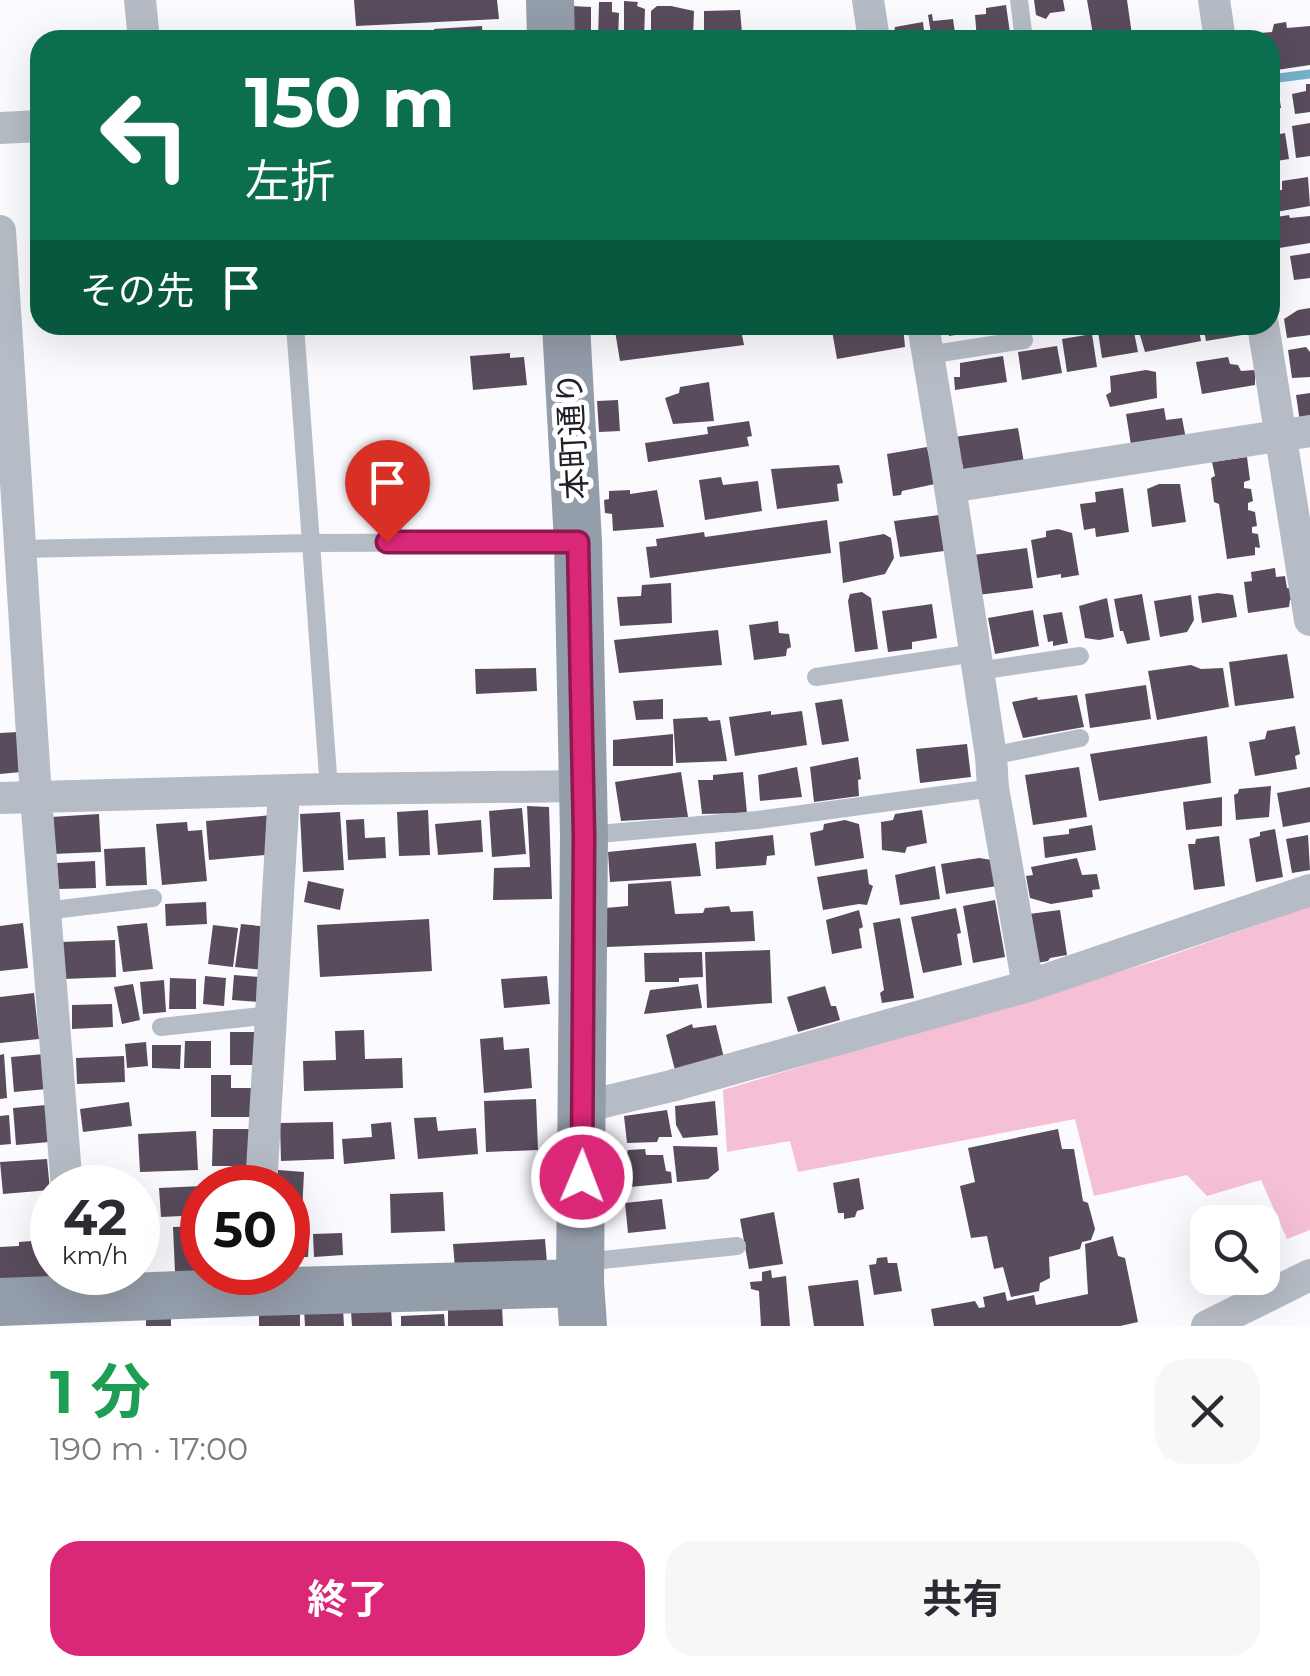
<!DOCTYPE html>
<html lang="ja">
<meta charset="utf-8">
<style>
:root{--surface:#fff;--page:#f7f7f7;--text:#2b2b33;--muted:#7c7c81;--accent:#db2777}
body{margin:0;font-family:Montserrat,"Noto Sans JP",sans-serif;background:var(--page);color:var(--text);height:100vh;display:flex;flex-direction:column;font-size:38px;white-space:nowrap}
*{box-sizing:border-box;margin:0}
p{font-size:32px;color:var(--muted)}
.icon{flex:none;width:55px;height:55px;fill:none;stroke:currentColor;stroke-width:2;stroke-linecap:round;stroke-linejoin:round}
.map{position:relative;height:1326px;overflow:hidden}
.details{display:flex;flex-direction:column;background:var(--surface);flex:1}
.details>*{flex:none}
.top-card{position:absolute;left:30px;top:30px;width:1250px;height:305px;border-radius:30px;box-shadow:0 10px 40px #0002;background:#0b6e4f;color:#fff;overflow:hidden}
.buttons{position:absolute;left:1190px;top:1205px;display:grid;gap:20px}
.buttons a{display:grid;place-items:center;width:90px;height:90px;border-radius:20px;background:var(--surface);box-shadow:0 10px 40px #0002;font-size:50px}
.speed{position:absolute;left:30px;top:1165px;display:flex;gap:20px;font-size:50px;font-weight:700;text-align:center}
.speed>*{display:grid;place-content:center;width:130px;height:130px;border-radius:50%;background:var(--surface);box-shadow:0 10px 40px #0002;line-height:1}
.speed small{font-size:25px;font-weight:400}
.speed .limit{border:15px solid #d22;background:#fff;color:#111}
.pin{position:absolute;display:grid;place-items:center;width:85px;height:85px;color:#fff;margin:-102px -42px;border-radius:50% 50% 50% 0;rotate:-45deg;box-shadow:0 0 10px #0007}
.pin .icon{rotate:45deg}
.me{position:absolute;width:110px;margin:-55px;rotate:1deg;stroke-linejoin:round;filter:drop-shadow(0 0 8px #0008)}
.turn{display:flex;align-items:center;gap:35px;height:210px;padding:0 50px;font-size:45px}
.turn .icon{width:130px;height:130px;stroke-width:2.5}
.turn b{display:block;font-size:70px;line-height:85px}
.then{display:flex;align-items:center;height:95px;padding:0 50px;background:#0003;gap:20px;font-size:38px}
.round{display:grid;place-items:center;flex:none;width:105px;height:105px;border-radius:30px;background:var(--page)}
.overview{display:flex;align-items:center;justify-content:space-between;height:170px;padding:0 50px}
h1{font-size:60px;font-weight:700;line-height:75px;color:#1e9e55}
.primary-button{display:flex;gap:20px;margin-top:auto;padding:20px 50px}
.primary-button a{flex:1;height:115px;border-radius:30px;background:var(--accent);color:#fff;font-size:40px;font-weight:700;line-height:115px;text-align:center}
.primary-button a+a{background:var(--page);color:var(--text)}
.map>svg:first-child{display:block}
</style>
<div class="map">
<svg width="1310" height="1326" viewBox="0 0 1310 1326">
<rect width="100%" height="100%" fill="#fafaff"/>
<path fill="#f5c0d6" d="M1310,906V1230L1287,1239L1261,1180L1207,1196L1187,1175L1094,1196L1075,1119L798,1172L790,1141L727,1152L723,1090L1155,961Z"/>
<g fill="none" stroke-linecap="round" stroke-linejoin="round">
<path stroke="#77b2cb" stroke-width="9" d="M1270,79L1310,74"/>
</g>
<path fill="#594c5c" d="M354,0H497L499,19L356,26Z
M1034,0H1063L1065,11L1050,13L1046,19L1036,15Z
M1087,0H1127L1132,35L1094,40Z
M624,1L638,2L637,6L645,9L644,39L624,38Z
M599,2H612V12L619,13L618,40H598Z
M1006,5L1011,40H977L975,15L986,14V8Z
M571,6L591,7V40L570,39Z
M657,6H671L694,11L693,37L651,39V11Z
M740,10L742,33L704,35V11Z
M932,14L933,21L953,19L956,40H932L928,15Z
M923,22L925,40H893L895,27Z
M1286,22L1287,28L1310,26V65L1270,71V40H1261L1260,33L1272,32L1274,24Z
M482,26L483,40H434V29Z
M1306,84H1310V112L1295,114L1292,94L1306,91Z
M1278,88L1281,108L1270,110V89Z
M1310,123V156L1296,158L1292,126Z
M1285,133L1289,159L1270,162V136Z
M1308,177L1310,206L1270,213V191L1282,190V181Z
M1289,215L1290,218L1310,216V243L1273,249L1270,218Z
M1310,253V278L1294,280L1290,256Z
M1310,308V335L1287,338L1284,319L1298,310Z
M614,325H740L744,345L620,361Z
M831,325H903L905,347L837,359Z
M947,325H996L997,328L949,336Z
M1097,325H1128L1129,332H1134L1138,352L1102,358Z
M1137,325H1198L1201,341L1145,352Z
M1203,325H1248V334L1206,341Z
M1092,334L1097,367L1067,372L1062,339Z
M1057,346L1062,373L1022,380L1018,352Z
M1306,347L1310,352V377L1292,378L1288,350Z
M510,353V358L524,357L527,385L473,390L470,356Z
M1003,356L1007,382L955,390L954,377H960V363Z
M1228,357L1230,364L1238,365L1241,371L1255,370V385L1202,394L1196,362Z
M1146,370L1156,372L1157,398L1110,407L1106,395L1111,392L1110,376Z
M709,382L714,421L673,424L665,398L679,393L680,387Z
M1310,393V421L1300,422L1296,395Z
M618,400L620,431L599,432L597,401Z
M1164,408L1166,420L1182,418L1186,439L1132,451L1126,414Z
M749,421L752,436L747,437L749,446L648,462L645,443L708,434L707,427Z
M1018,428L1024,463L964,473L962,463L958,462L954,437Z
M927,447L935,484L902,491L901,495L893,496L887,454Z
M1247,457L1250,480L1244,482V488L1251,489L1253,501L1248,503V510L1255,512L1257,526L1252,527V533L1258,534L1260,548L1255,547V555L1227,559L1219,504L1214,502L1211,478L1215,476L1212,462Z
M839,465L843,483L837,484L839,501L777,509L771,469Z
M721,477L723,485L758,481L762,511L705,520L699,480Z
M1159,484H1180L1186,522L1152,527L1147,489Z
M1123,488L1129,532L1096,537L1095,528L1084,530L1080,504L1096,502L1095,492Z
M630,490V494L657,490L664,527L613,531L612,514L605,513L604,500L609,499V491Z
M939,515L944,551L900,557L894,521Z
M827,520L831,553L650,578L646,547L657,546L656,539L704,532L705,537Z
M1058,529L1072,533L1079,575L1061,578V574L1037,578L1031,540L1046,537V531Z
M884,534L891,538L894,558L885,574L843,583L839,542Z
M1027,548L1033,588L978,595L973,555Z
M1275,568L1276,577L1285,576L1287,588L1292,589L1294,599L1290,600L1289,607L1248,613L1244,582L1252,581L1251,572Z
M671,583L672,623L620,626L617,597L641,596L642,585Z
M862,592L871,598L878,649L855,652L848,601L850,594Z
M1218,593L1233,595L1237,617L1202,623L1198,596Z
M1142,594L1150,640L1127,644L1123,631H1120L1114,599Z
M1191,595L1194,620L1187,632L1160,637L1154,601Z
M1107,598L1114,637L1099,640L1085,638L1079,606Z
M932,604L937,638L912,642V649L888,652L882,611Z
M1033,610L1039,646L995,654L988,618Z
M1062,612L1068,643L1053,646V641L1048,642L1043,615Z
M778,621L779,633L789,634L791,647L787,649L786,656L754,660L749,625Z
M718,630L722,665L619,673L614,640Z
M1287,654L1294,698L1235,706L1229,662Z
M1191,665L1201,669L1223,668L1229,707L1157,720L1148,671Z
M536,668L537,691L476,694L475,669Z
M1146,685L1151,719L1090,728L1085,694Z
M1077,695L1084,727L1023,738L1012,702L1037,697L1038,700Z
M663,699V719L636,720L633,701Z
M842,699L849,741L822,745L815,703Z
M771,711V715L802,711L807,745L735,756L729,717Z
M707,717L709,721L720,720L727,761L676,763L673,719Z
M1295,726L1300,754L1295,756L1297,769L1255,776L1249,742L1265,739L1267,731Z
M18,732L21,772L0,774V733Z
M673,734V766H613V740Z
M1207,736L1211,783L1099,801L1090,754Z
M967,744L971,777L920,783L916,749Z
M858,757L861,779L858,780L859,796L814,802L810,767Z
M797,767L802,797L760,801L758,775Z
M1079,767L1087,817L1033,825L1025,775Z
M681,772L688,817L621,821L615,782Z
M743,772L747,813L702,814L698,780H713V775Z
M1271,786L1269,817L1236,820L1234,795L1238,793L1239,789Z
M1310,787V822L1283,827L1277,793Z
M1222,797V826L1186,830L1183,802Z
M527,806L549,807L552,899L493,900L494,868L530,867Z
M522,808L526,854L492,857L489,811Z
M428,810L430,855L399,856L397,812Z
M922,810L927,843L907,847L905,853L882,850L881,822L893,820L895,814Z
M340,812L344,870L303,872L300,814Z
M99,814L101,852L53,854L51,817Z
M272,815L275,854L209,860L206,821Z
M364,819L365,838L385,837L386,858L348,860L346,820Z
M481,820L483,852L438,855L435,824Z
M845,820L859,824L864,858L815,866L810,833L823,830L824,824Z
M187,822L188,831L202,830L207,881L162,885L156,824Z
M1092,825L1096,850L1045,858L1043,837L1069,834V829Z
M1275,829L1283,877L1256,882L1249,839L1260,836V832Z
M773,835L775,855L767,856L766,865L716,869L715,842Z
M1308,835L1310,870L1292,873L1286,839Z
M1219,836L1225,886L1194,890L1188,844H1195L1196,839Z
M696,843L701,876L610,882L608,852Z
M145,847L147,885L106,886L104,849Z
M979,858L992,860L997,886L946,894L941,864Z
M1077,858L1082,875L1097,874L1100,889L1092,890L1093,897L1051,904L1030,898L1026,876L1033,875L1031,867Z
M95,861L96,888L58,889L57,863Z
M935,866L940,899L900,905L895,875Z
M867,869L869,884L873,886L867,905L859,904L823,910L817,877Z
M308,881L344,889L340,910L304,902Z
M671,881L675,914L703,913L705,908L729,906L731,912L753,911L755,941L607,947L605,908L628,906V884Z
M995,900L1005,957L973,963L963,906Z
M206,902L207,924L166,926L165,904Z
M956,908L961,933L957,934L962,965L923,973L911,917Z
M859,910L863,927L859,929L862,948L832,954L826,920Z
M1060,910L1067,955L1050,958L1048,961L1037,963L1029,914Z
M900,918L914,998L882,1003L880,993L884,990L873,923Z
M429,919L432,971L320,977L317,925Z
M23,923L28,968L0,971V926Z
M147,923L153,969L123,972L117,926Z
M241,924L269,927L264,970L235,967Z
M213,925L238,928L233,967L208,964Z
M115,940L116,977L63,979L61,942Z
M770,950L772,1003L707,1008L705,952Z
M702,952L703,977L679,978V982H645L644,953Z
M234,975L260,977L258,1002L232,1000Z
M205,976L226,978L224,1006L203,1004Z
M547,976L550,1004L504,1008L501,979Z
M170,978L196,979V1009H169Z
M164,980L166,1012L143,1014L140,982Z
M133,984L140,1020L122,1024L114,987Z
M698,984L702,1008L644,1014L650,990Z
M825,986L831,1006H836L840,1020L798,1032L787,997Z
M34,993L39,1039L0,1043V997Z
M112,1004L113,1027L72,1029V1005Z
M692,1024L693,1028L716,1025L725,1062L676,1074L666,1035Z
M364,1030L365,1059L402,1058L403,1088L304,1091L303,1061L336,1060L335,1031Z
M230,1032H260V1065H230Z
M503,1037L504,1050L529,1048L532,1088L484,1093L480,1039Z
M185,1041H211V1068H184Z
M146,1042L148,1066L127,1068L125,1044Z
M152,1045H181L180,1069L152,1068Z
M4,1054L7,1098L0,1099V1055Z
M44,1054L47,1089L14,1092L11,1057Z
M124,1056L125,1082L77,1084L76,1058Z
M211,1075H231V1088H256V1117H211Z
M536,1099L538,1150L486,1152L484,1101Z
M715,1101L718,1135L683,1138L676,1125L675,1106Z
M129,1102L132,1126L83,1132L80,1109Z
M46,1105L49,1142L16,1145L13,1108Z
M667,1110L672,1137H659L657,1142L627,1143L624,1116Z
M9,1115L11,1144L0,1145V1116Z
M436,1117L438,1131L476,1128L478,1154L418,1159L414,1118Z
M333,1122L334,1159L281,1161L280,1123Z
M391,1122L395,1159L344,1164L342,1139L372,1137L371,1124Z
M213,1129H250L249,1166H212Z
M1058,1129L1062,1149H1074L1083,1201L1088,1203L1095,1229L1091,1240L1082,1242L1080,1249L1049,1257L1050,1278L1040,1283L1039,1291L1011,1297L1003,1267L994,1269L987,1236L971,1238L960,1186L975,1182L968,1148Z
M196,1131L198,1170L140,1172L138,1134Z
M673,1146L717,1147L719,1170L708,1179L677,1182Z
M645,1149L646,1155H663L666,1171L671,1172L672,1183L619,1188L616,1159L626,1157L628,1150Z
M47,1159L50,1190L3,1194L0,1162Z
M278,1170L304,1172L302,1214L288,1213V1188H277Z
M859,1178L864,1209L857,1211L855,1217L844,1219V1213H838L833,1183Z
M125,1179L126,1188H89V1184Z
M246,1180V1188H210V1182Z
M202,1186V1215L161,1217L159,1188Z
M443,1192L445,1231L391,1233L390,1194Z
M662,1199L666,1229L628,1233L625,1203Z
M774,1212L783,1264L749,1269L740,1219Z
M202,1226V1271L175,1272L173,1227Z
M342,1233L343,1255L314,1257L313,1234Z
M1113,1236L1118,1256L1125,1258L1138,1322L1120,1326H934L931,1309L975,1301L979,1308L985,1307L983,1297L1005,1292L1007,1301L1034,1295L1036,1305L1088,1294L1085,1244Z
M288,1238L309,1240L308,1257H294L293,1265L288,1264Z
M545,1239L547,1263L455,1268L453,1244Z
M46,1240L49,1278L0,1281V1247L19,1246V1242Z
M887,1257L888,1263H897L902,1291L874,1295L869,1265L876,1264L877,1258Z
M771,1270L772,1278L786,1276L790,1326H761L759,1291L751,1289L750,1282L762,1281V1272Z
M858,1280L864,1326H814L808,1286Z
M502,1306L503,1326H448V1308Z
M343,1308L344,1326H305L304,1309Z
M391,1309L392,1326H352L351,1311Z
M259,1310H300V1326H259Z
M444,1314L445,1326H401V1316Z
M146,1316L171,1318V1326H146Z"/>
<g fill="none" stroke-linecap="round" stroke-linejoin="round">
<path stroke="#b6bcc5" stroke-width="18" d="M1019,0L1024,40
M295,325L329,789
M928,355L1024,340
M20,549L311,543L577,542
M978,671L1080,656
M816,677L975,653
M991,756L1080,738
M587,835L757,820L993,788
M44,911L153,898
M161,1027L271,1015
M583,1262L737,1246"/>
<path stroke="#b6bcc5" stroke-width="32" d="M140,0L144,40
M868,0L874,40
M1214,0L1220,40
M0,128L40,126
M0,231L36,797L67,1188
M923,325L950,487L991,756L993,788L1028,986
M1263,325L1310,620
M950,487L1310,431
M0,798L329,789L583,786
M583,1107L671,1086L1028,986L1310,890
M261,1188L284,791
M1207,1326L1310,1275"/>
<path stroke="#949daa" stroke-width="48" d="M550,0L551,40
M566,325L578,542L584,835L580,1283L583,1326
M0,1302L256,1292L580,1283"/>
</g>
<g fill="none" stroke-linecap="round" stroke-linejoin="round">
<defs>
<path id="route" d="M387,542H578L584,835L582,1177"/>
</defs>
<use href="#route" stroke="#8e194d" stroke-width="25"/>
<use href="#route" stroke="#db2777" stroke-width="18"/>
</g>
<g text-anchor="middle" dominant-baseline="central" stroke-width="10" stroke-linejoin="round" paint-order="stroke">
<g font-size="32" fill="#201f27" stroke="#fff">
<text transform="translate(572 436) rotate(-93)">本町通り</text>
</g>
</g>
</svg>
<div class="buttons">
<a><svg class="icon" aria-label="search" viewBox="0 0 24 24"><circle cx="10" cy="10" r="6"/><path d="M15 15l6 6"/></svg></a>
</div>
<div class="speed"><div>42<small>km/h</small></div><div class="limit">50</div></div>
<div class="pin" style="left:387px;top:542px;background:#d93025"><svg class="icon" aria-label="arrive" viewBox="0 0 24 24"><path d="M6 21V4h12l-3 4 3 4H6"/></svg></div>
<svg class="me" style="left:582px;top:1177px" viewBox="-20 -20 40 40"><circle r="17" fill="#db2777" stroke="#fff" stroke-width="3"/><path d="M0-11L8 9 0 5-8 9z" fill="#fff"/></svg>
<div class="top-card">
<div class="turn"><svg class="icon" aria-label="left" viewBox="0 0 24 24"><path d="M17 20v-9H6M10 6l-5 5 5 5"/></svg><div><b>150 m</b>左折</div></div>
<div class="then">その先<svg class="icon" aria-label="arrive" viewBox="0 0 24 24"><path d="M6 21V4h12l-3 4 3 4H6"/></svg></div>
</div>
</div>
<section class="details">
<div class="overview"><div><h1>1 分</h1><p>190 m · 17:00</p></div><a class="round"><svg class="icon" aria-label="close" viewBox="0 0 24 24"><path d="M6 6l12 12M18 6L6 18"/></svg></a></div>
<div class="primary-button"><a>終了</a><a>共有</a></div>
</section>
